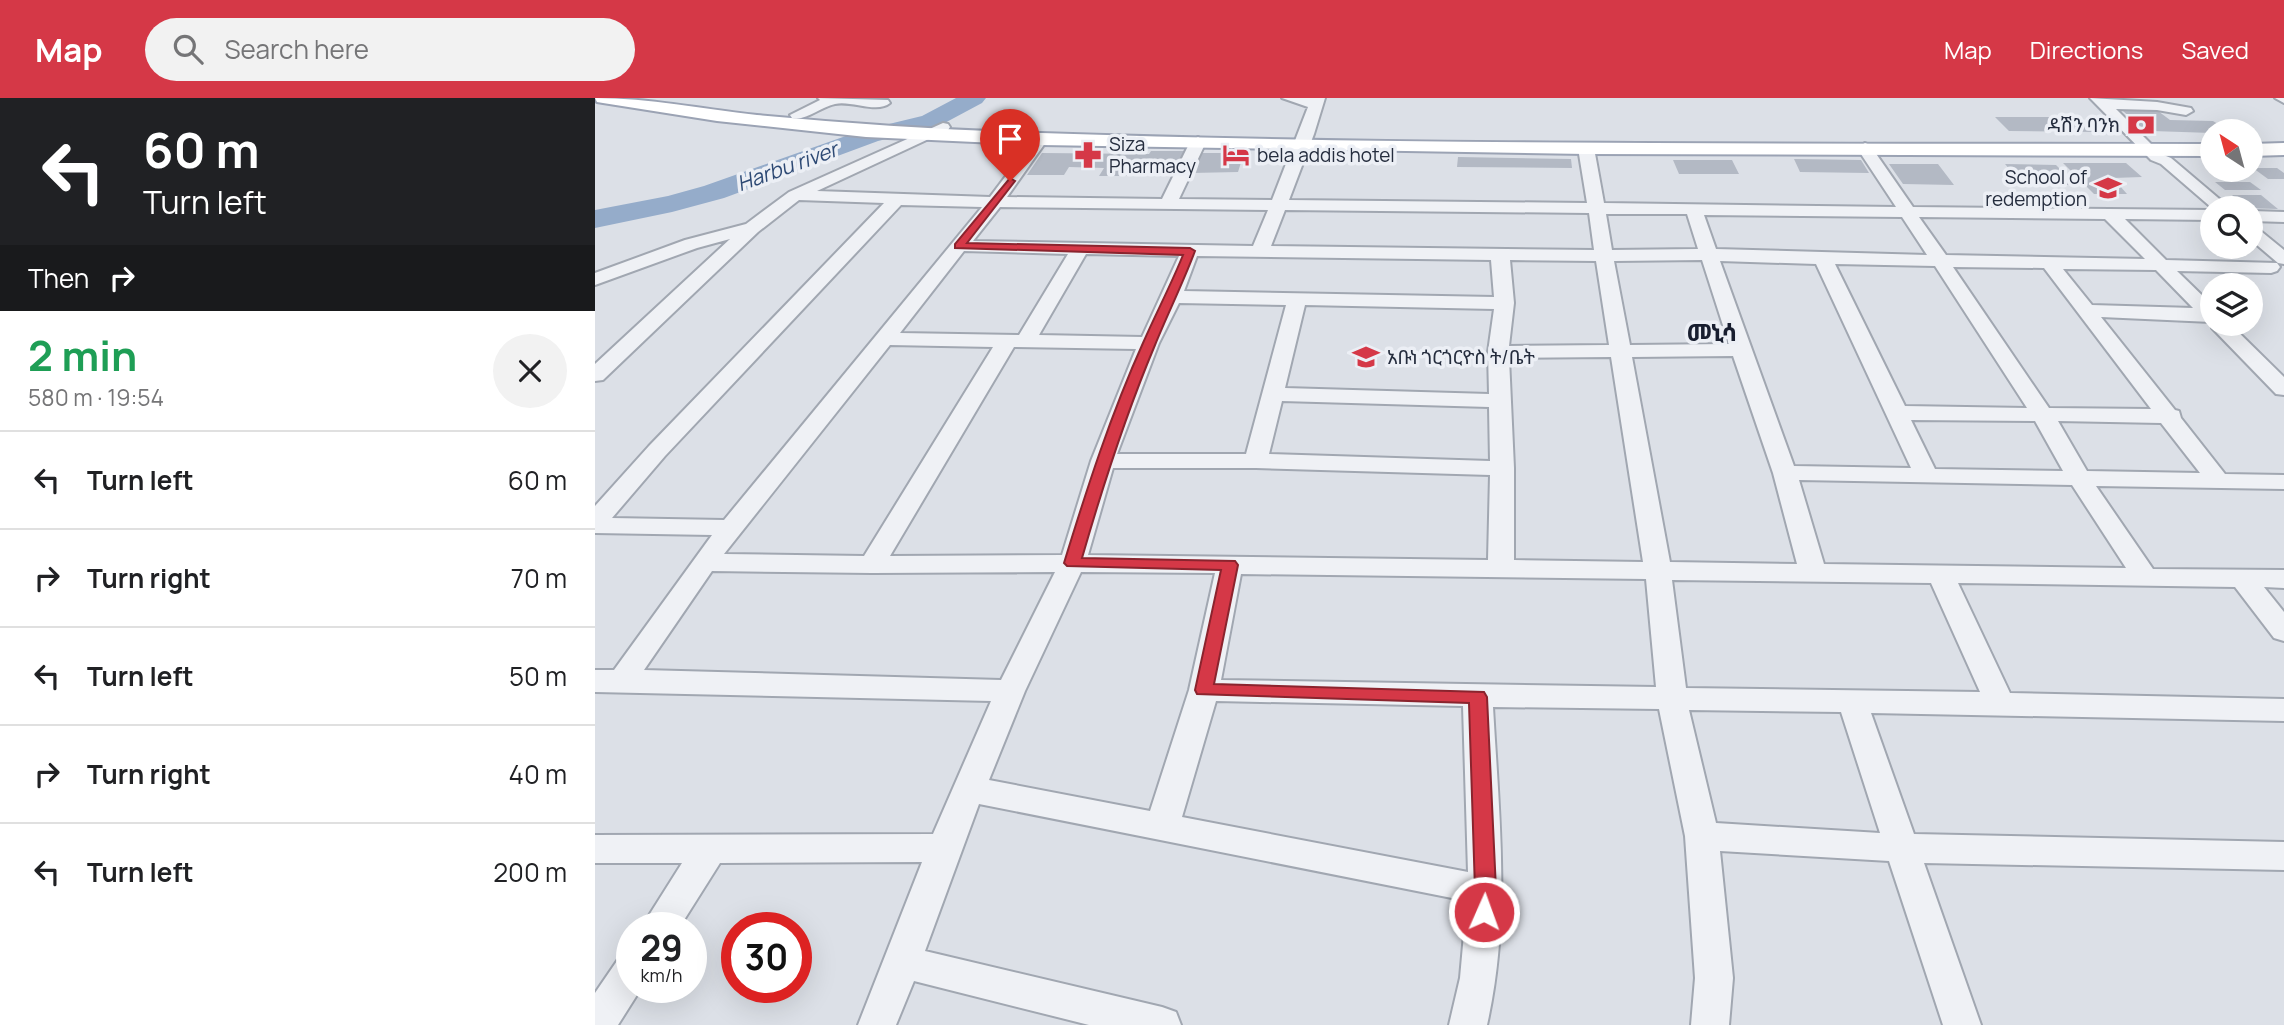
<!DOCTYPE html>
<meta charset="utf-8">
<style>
:root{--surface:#fff;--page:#f2f2f2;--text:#202124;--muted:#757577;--line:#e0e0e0;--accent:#d53847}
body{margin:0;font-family:Manrope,"Noto Sans Ethiopic",sans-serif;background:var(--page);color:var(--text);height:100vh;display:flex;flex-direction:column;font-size:26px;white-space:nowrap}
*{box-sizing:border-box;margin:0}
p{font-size:23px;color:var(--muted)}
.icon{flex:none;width:38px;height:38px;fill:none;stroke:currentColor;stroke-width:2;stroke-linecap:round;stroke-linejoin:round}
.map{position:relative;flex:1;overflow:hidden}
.panel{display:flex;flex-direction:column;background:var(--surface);width:595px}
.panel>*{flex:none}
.top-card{background:#202124;color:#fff;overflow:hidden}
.needle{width:46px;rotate:324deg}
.tools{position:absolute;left:1605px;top:21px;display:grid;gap:14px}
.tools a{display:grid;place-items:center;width:63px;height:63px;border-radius:50%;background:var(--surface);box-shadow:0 7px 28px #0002;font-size:35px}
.speed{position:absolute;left:21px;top:814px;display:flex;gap:14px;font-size:35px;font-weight:700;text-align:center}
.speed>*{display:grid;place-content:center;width:91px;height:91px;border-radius:50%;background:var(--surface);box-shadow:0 7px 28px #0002;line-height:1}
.speed small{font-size:18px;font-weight:400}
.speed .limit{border:10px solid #d22;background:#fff;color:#111}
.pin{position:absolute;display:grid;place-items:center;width:60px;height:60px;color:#fff;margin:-72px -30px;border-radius:50% 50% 50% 0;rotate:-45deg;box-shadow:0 0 7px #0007}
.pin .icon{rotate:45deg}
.me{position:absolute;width:77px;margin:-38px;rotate:2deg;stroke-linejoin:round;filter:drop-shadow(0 0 5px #0008)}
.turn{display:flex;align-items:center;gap:24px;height:147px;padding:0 28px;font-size:32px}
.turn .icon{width:91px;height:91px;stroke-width:2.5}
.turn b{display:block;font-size:49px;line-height:60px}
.then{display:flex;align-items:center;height:66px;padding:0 28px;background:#0003;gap:14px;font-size:26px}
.round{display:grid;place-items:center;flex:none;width:74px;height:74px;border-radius:37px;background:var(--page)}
.overview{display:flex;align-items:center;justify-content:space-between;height:119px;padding:0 28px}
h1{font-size:42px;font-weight:700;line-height:52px;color:#1e9e55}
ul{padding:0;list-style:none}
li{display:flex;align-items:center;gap:21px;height:98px;padding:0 28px;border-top:2px solid var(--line)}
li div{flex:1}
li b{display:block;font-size:26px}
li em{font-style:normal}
header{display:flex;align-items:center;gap:42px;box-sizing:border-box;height:98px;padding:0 35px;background:var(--accent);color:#fff}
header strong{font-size:33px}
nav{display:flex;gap:38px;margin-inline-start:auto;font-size:24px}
.search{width:490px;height:63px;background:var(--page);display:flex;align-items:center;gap:18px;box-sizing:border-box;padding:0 24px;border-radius:38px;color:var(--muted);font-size:26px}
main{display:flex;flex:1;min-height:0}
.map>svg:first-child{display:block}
</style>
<header>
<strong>Map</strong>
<div class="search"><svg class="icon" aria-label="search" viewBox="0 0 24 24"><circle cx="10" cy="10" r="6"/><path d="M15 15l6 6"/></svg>Search here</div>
<nav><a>Map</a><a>Directions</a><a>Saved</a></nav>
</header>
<main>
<section class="panel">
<div class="top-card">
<div class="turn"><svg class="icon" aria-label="left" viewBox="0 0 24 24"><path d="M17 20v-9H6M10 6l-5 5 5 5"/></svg><div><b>60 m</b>Turn left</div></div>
<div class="then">Then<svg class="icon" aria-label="right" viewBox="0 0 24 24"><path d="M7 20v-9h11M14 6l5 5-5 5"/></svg></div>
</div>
<div class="overview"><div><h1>2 min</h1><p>580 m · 19:54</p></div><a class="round"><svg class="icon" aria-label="close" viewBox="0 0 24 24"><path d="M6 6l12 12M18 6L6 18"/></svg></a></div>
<ul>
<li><svg class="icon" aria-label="left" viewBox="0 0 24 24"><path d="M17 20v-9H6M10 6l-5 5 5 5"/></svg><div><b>Turn left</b></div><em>60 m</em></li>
<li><svg class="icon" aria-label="right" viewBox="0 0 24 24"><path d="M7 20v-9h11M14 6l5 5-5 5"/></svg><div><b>Turn right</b></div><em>70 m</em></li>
<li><svg class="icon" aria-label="left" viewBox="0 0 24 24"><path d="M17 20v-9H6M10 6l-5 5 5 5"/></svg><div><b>Turn left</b></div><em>50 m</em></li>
<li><svg class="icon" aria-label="right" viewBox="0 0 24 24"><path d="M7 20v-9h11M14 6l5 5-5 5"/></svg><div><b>Turn right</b></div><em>40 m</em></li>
<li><svg class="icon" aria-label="left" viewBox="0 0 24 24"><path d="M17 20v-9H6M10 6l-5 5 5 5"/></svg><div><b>Turn left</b></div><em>200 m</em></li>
</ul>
</section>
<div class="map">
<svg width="1689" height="927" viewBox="0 0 1689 927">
<rect width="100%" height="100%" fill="#dce0e7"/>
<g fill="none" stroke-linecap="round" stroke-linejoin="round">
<path fill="#95acca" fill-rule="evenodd" d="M361,0H391L387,5L344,28L283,43L129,100L77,114L0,130V112L73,98L109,88L265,33L327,18Z"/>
</g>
<path fill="#b3b9c4" d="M1528,13H1563L1575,22L1618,23L1634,33H1617V35L1557,33L1545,28Z
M1400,19H1484L1501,34L1414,33Z
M556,53H591L584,69H545L539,78H504L509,70L474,69L469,77H432L447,55L554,56Z
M603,55H649L643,74L596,75Z
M863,59L976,61L977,70L862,69Z
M1199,61L1266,62L1274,75L1205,74Z
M1078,62H1137L1144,76H1084Z
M1468,65H1531L1547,79L1518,80L1532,96H1499Z
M1294,66H1343L1359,87L1308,86Z
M1410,66L1461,67L1481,87H1428Z
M1658,70H1682L1689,75V81H1673Z
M1620,84H1655L1666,92H1630Z
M1637,97H1666L1683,111L1652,110Z"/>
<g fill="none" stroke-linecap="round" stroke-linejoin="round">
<defs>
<path id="minor" d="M223,0L293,2L295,5C282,16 256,2 240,6C225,9 212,23 197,20L195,17L225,2Z
M687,0H730L719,36L694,102L992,105L983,50L991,45L999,50L1009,105L1301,109L1262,50L1270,45L1275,47L1318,109L1617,112V122L1530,121L1571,162L1682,165L1685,169L1682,173L1676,175L1582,173L1617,207V226H1635L1689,279V297L1681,296L1617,230L1616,224L1506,219L1580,312L1584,313L1586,320L1630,376L1689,377V391L1501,388L1558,471L1689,472V490L1669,489L1689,514V543L1679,540L1640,489L1363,485L1415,595L1689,601V623L1276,615L1319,736L1689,744V772L1329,765L1386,927H1348L1294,763L1125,753L1138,880L1134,927H1096L1100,880L1090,738L1064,611L898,609C904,717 916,821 892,927H854L865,880L872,803L384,706L330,853L567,909L581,914L586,927H494L319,883L301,927H263L327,764L125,765L84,830H46L87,765H0V737L338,736L396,603L0,594V572H19L117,437L0,435V408L54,348L289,105L204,102L163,134L8,282L0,283V266L135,141L102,150L0,187V175L90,142L151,126L194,94L348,25L353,26L355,29L353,32L222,93L395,99L441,38L446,37L453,41L412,99L567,101L595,44L603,39L611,44L584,101L677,102L713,9ZM306,107L387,109L129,422L17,420L70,358ZM405,109L673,112L658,148L378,143ZM690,112L994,115L999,152L676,148ZM1011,116H1092L1103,151L1017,152ZM1109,117L1307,119L1332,157L1121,151ZM1324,119L1510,121L1550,161L1351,157ZM369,153L473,156L424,237L305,235ZM491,156L584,158L547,239L444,237ZM602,158L896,162L899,199L589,193ZM915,162L1001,163L1014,247L914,248L919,205ZM1107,162L1134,246L1035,247L1019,163ZM1125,163L1221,166L1316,370L1199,368ZM1240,166L1340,168L1432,310L1310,308ZM1358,169L1449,170L1556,311L1454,310ZM1468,171L1561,172L1598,210L1497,207ZM584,205L691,207L651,356H522L564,245ZM710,207L899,211L893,254L894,296L690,290ZM295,247L398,249L269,458L129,456ZM419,249L541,251L496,363L467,457L295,458ZM1138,258L1178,375L1202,466L1075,464L1037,259ZM1016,259L1048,464L919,462V370L914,260ZM687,303L894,309L895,363L674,356ZM1316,322L1440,323L1468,373L1340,371ZM1463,323L1566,325L1605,375L1492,373ZM518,370H661L895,377L893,462L493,457ZM1204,382L1477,387L1531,470L1229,466ZM117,473L277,475L460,474L406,582L49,572ZM486,474L620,475L594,592L555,713L394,682L430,593ZM646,476L1051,481L1061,589L626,582ZM1077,482L1336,485L1385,594L1091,590ZM621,603L868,608L873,774L587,719ZM1094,612L1246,614L1285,735L1121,725Z
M1495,0L1562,4L1596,10L1598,13L1591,17L1562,12L1521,11L1566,56L1576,60L1635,110H1617L1566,66L1556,62Z
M1680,0H1689V5Z
M1656,113L1689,114V124L1656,123Z
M1656,129L1662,130L1689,152V166L1683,165L1656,142Z
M37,855V889H47L23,927H0V895L24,860Z"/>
<path id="major" d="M0,0C55,0 107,11 162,17C256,26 351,32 446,35C836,48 1227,45 1617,46V58L991,56L446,47L271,39L122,23L8,5L2,4Z
M1689,45V57L1656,58V46Z"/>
</defs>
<use href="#minor" stroke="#a1a7b1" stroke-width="4"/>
<use href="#major" stroke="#9ba3b4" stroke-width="4"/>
<use href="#minor" fill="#eff1f5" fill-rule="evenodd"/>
<use href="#major" fill="#fff" fill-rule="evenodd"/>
</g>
<path fill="#d53847" stroke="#8a242e" stroke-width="2" d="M415,80L420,83L372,145L595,150L600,153C588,185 573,215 560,247C531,316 508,387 487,460L640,463L643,467L619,586L889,594L892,599L901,792L897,821L889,824L881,821L878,814L880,792L874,605L602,596L600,592L626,472L472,468L469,465C492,390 516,316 548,245C561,215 576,187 588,157L360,150V146Z"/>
<defs>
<symbol id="bank-bare" viewBox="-9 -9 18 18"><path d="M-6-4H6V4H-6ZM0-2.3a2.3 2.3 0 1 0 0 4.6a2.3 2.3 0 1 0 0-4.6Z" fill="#d53847" stroke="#eceff5" stroke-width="2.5" paint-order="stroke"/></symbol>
<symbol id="pharmacy-bare" viewBox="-9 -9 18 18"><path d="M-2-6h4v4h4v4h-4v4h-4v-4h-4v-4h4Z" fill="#d53847" stroke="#eceff5" stroke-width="2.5" paint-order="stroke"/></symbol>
<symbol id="hotel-bare" viewBox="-9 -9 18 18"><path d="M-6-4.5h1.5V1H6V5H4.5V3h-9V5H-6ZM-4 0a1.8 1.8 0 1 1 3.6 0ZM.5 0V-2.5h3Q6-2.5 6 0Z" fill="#d53847" stroke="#eceff5" stroke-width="2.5" paint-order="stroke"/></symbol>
<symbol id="school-bare" viewBox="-9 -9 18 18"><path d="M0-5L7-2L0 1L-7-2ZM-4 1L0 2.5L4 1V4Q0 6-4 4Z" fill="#d53847" stroke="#eceff5" stroke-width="2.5" paint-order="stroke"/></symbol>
</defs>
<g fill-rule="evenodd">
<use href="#bank-bare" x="1527" y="8" width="38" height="38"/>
<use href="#pharmacy-bare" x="474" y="38" width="38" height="38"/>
<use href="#hotel-bare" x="622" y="38" width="38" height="38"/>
<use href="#school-bare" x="1494" y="71" width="38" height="38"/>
<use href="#school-bare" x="752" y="240" width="38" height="38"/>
</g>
<g text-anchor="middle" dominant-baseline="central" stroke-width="7" stroke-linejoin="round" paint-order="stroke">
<g font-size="19" fill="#252d3e" stroke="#eceff5" text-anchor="start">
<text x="1525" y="27" text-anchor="end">ዳሽን ባንክ</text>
<text x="514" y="46">Siza<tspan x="514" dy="22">Pharmacy</tspan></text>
<text x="662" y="57">bela addis hotel</text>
<text x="1492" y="79" text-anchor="end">School of<tspan x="1492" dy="22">redemption</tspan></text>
<text x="792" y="259">አቡነ ጎርጎርዮስ ት/ቤት</text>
</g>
<g font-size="21" font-style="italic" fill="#2d4974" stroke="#eceff5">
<text transform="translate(192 68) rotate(-20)">Harbu river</text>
</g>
<g font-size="24" font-weight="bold" fill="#181e2f" stroke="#eceff5">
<text x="1117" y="233">መኒሳ</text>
</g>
</g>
</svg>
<div class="tools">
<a><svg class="needle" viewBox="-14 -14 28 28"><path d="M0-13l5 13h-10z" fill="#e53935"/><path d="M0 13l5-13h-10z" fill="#757577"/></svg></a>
<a><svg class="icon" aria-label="search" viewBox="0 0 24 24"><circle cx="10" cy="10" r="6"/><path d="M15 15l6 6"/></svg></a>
<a><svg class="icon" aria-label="layers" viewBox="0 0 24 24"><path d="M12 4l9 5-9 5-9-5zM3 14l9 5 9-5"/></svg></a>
</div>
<div class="speed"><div>29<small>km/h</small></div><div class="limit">30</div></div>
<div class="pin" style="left:415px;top:83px;background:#d93025"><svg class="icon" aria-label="arrive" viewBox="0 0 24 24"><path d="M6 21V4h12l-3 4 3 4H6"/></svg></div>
<svg class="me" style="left:889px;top:814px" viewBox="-20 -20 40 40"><circle r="17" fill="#d53847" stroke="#fff" stroke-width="3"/><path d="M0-11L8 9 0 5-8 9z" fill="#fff"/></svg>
</div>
</main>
